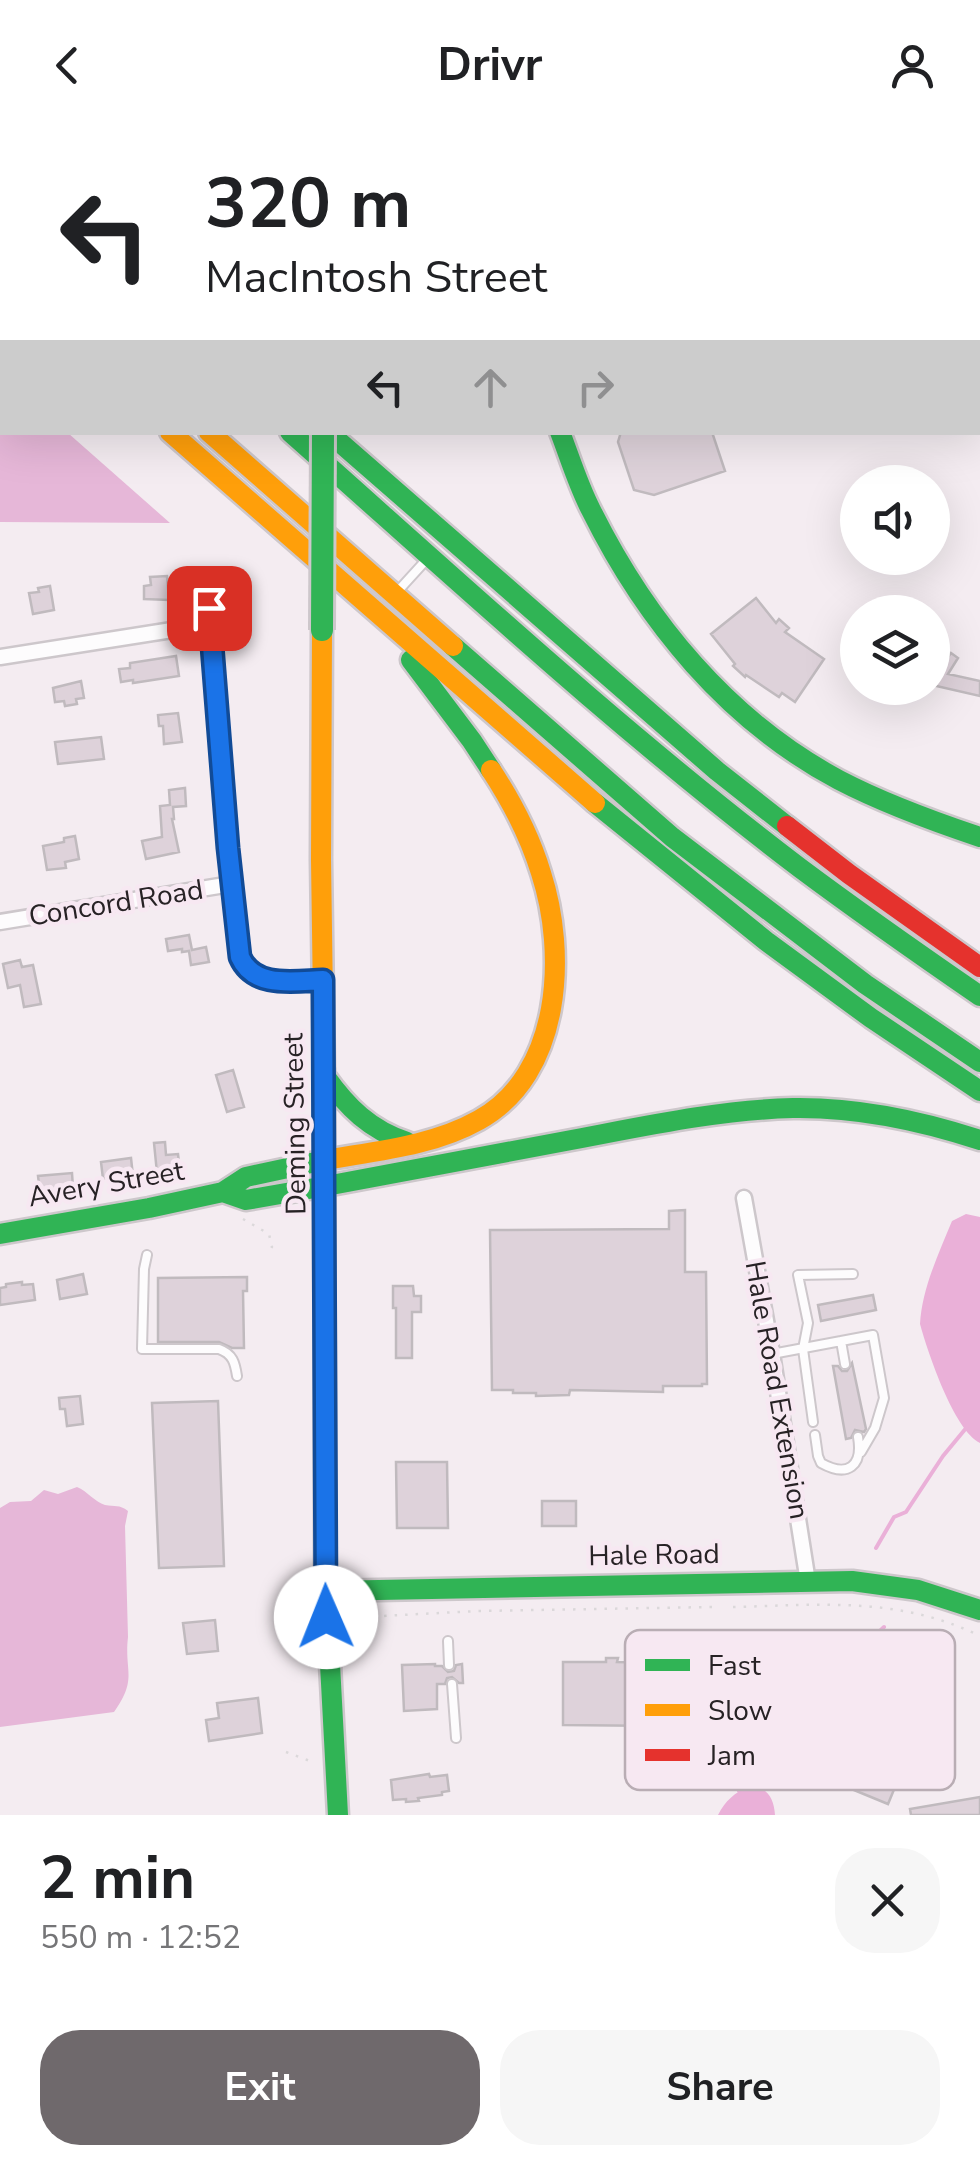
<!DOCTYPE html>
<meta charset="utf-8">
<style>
:root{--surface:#fff;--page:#f6f6f6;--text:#202124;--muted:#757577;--accent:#6f696c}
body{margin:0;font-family:"Nunito Sans",sans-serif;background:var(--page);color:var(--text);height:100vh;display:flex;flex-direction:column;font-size:38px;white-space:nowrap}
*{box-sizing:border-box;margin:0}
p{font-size:32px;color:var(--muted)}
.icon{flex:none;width:55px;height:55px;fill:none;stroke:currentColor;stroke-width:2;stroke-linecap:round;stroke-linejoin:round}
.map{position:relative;height:1685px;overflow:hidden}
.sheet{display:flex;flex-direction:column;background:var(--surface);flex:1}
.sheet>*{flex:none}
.top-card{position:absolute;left:0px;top:0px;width:980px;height:305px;box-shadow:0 10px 40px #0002;background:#fff;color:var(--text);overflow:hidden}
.controls{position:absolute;left:840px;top:335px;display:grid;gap:20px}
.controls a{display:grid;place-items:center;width:110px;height:110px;border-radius:50%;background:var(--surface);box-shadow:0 10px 40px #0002;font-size:50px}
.pin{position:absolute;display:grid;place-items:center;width:85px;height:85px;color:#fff;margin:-42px;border-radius:20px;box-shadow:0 5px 15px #0006}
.me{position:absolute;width:110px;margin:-55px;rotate:359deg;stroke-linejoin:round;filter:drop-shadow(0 0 8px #0008)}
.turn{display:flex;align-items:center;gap:35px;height:210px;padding:0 40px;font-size:45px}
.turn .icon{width:130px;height:130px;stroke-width:2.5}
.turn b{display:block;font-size:70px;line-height:85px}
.lanes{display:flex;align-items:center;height:95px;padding:0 40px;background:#0003;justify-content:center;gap:50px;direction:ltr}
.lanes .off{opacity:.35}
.round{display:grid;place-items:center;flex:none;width:105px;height:105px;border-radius:40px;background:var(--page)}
.headline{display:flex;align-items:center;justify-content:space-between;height:170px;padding:0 40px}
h1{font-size:60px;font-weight:700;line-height:75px}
.primary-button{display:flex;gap:20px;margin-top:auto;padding:20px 40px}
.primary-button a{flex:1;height:115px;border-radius:40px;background:var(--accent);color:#fff;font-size:40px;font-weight:700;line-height:115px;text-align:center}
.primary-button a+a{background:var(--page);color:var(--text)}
header{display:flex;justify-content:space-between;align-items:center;height:130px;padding:0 40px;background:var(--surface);font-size:45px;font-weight:700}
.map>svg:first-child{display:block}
</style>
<header><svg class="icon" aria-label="back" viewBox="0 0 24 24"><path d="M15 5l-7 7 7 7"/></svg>Drivr<svg class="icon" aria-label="person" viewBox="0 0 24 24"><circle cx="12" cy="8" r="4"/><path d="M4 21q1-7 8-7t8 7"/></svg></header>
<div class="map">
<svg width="980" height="1685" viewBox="0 0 980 1685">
<rect width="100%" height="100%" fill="#f4ecf1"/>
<path fill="#e6b7d8" d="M0,242L2,244V302L68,303L170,393L0,392Z
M77,1357C87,1361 95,1372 105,1375C115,1377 119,1374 128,1381L125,1396L128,1507C124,1542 138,1548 114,1582L0,1597V1378L10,1372L31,1371L44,1360L58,1364Z"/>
<path fill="#eab0d8" d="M966,1084L980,1087V1313C954,1300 928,1223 920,1194C922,1158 939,1123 952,1091Z
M749,1657C768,1656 774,1669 775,1685H718C725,1671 735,1662 749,1657Z"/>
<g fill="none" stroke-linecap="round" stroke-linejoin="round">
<path stroke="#eab0d8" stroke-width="4" d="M876,1418L894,1387L906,1382L943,1326L967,1297
M739,1661L747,1631L810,1538L859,1521L884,1497"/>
</g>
<path fill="#ded2da" stroke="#c0babe" stroke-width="2.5" d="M621,302H712L725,341L654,365L634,360L618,312Z
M167,446L169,470L144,469V456L151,455L150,447Z
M50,456L54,480L33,484L29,463L39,462L38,458Z
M756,468L776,493L779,489L789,498L785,502L824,529L795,572L782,563L779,567L746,545L745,547L733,536L735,534L711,504Z
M951,523L958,528L948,544L980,551V566L932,555V529L939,539Z
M176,526L179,546L133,553V550L121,552L119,539L130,538V533Z
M81,551L84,568L76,569L77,574L65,576L64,571L55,572L53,558Z
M178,583L182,612L164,614L163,596H159L158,585Z
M101,607L104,629L58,634L55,612Z
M185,658L186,676L173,677L174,689H172L179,722L146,729L142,711L162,707L160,676L170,675L169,660Z
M75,706L79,729L65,732L66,738L47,740L43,716L64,712V708Z
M189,805L192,820L206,817L209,832L191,835L189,821L182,822V819L168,821L166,809Z
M20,830L22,837L33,835L41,874L24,877L20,855L8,858L3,834Z
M233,940L244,977L227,982L216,945Z
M165,1012L166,1025L178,1024L180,1041L157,1043L154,1013Z
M131,1028L133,1046L103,1049L101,1032Z
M72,1043L73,1058L40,1062L38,1046Z
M685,1080V1142H706L707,1254H702V1256H663V1262L570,1260L569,1265L536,1266V1263H513V1260H492L490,1100L669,1099V1081Z
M83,1144L87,1164L60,1169L57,1150Z
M247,1147V1161H243L244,1218H232L219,1212H158V1148Z
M22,1152V1155L33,1154L35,1170L0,1175V1158L6,1157V1154Z
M393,1156H413L414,1166H421V1182H412V1228H396V1178H393Z
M873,1165L876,1180L821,1191L818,1175Z
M852,1233L866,1299L864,1302L855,1300L851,1308L846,1309L833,1236H838L842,1241H847Z
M80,1266L83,1294L67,1296L65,1279H60L59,1268Z
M218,1271L224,1436L159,1438L152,1273Z
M396,1332H447L448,1398H397Z
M542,1371H576V1396H542Z
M215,1490L218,1521L187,1524L183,1493Z
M606,1528H618L617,1532L663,1533L662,1596L563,1595V1532H606Z
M435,1534V1536H442L448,1542L454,1541L456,1535L462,1534L463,1553H459L452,1547L447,1548L445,1554H437V1579L404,1581L402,1535Z
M258,1568L262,1603L209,1611L206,1590L219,1588L217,1573Z
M870,1568L934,1595L923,1621L912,1616L888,1674L832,1651L829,1642L846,1600L855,1604Z
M429,1644L430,1647L447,1645L449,1661L442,1662V1665L418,1668L419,1671L406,1672V1669L393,1670L391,1650Z
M980,1667V1685H911L910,1679Z"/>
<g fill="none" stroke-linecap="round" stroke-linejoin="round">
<defs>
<path id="lane" d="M397,462L428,428
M147,1125L144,1139L142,1219H219C233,1224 235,1233 237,1246
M841,1211L845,1234
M772,1224L873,1205L884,1268L875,1298L861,1322
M813,1292L803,1219L808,1193L798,1145L853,1144
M815,1305L818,1326L821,1333C848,1348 863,1336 858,1307
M448,1511L449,1535
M452,1554L456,1608"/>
<path id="street" d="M209,478L231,754L240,827L248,841L267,850H323
M0,527L210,494
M0,792L231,754
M744,1068L772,1224L808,1452"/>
<path id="fast" d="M0,131L2,133
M290,302C457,450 622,603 800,738C859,782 919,824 980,866
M328,302L717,641L787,696
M560,302C570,328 578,355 591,380C646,491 728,591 839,650C885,674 932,691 980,707
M453,516L672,707L865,854L980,932
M411,530L472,611L491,640
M595,673L766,811L871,888L980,961
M324,940L325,1440L338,1685
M325,946C347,977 370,1000 407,1012
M326,1056C406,1041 486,1026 566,1011C641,997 717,980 793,978C857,977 919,990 980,1010
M223,1062L246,1070L326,1056
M0,1104L149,1078L223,1062L246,1047L325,1030
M326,1461L852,1451L918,1460L980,1480"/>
<path id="slow" d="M79,0L80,2
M323,0V2
M0,28L2,30
M170,302L595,673
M209,302L453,516
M322,500L321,730L324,940
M325,1030C376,1021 433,1016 479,990C562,944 567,823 541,743C530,707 512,672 491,640"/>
<path id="jam" d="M0,60L2,62
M0,163L2,165
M787,696L849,744L980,837"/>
</defs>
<use href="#lane" stroke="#cdc7cb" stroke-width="12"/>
<use href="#street" stroke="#cdc7cb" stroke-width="19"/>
<use href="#fast" stroke="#cdc7cb" stroke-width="25"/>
<use href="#slow" stroke="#cdc7cb" stroke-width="25"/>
<use href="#jam" stroke="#cdc7cb" stroke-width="25"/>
<path stroke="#dbd8da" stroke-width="2.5" stroke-dasharray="2.5 8" stroke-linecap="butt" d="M243,1089L269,1104L272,1117L270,1121
M733,1477C819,1475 899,1466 980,1506
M347,1487L360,1489L367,1495L382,1486L478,1481L712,1477
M286,1622L310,1631"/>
<use href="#lane" stroke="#fdfcfd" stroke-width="8"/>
<use href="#street" stroke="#fdfcfd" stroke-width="14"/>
<use href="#fast" stroke="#30b455" stroke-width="20"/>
<use href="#slow" stroke="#ff9f0a" stroke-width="20"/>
<use href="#jam" stroke="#e5322d" stroke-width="20"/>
<defs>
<path id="fast-bridge" d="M322,500L323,302"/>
</defs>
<use href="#fast-bridge" stroke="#cdc7cb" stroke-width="28" stroke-linecap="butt"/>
<use href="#fast-bridge" stroke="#30b455" stroke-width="22"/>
</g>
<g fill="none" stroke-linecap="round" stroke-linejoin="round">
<defs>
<path id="route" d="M209,478L228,718L240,827C254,859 294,851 323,850L326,1487"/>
</defs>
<use href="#route" stroke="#114b97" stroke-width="25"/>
<use href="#route" stroke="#1a73e8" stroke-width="18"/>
</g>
<g text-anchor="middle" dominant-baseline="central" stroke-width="9" stroke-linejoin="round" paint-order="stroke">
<g font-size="28" fill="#272225" stroke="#f7e8f2">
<text transform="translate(116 773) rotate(-9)">Concord Road</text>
<text transform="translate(295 994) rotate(-91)">Deming Street</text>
<text transform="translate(106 1054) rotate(-10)">Avery Street</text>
<text transform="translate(777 1260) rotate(80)">Hale Road Extension</text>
<text transform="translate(654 1425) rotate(-1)">Hale Road</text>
</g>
</g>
<rect x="625" y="1500" width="330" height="160" rx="15" fill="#f7e8f2" stroke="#b9adb4" stroke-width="2.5"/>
<rect x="645" y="1529" width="45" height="12" fill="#30b455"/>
<rect x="645" y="1574" width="45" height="12" fill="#ff9f0a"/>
<rect x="645" y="1619" width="45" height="12" fill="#e5322d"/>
<g font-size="28" fill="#272225">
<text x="708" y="1545">Fast</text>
<text x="708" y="1590">Slow</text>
<text x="708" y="1635">Jam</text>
</g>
</svg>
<div class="controls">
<a><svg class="icon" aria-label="sound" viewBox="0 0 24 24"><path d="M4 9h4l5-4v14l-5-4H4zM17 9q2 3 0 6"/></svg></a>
<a><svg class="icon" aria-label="layers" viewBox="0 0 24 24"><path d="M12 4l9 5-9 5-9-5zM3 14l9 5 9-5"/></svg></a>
</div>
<div class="pin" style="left:209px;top:478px;background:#d93025"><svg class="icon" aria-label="arrive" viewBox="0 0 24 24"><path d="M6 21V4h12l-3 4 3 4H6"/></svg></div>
<svg class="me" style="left:326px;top:1487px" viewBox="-20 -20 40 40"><circle r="19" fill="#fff"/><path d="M0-13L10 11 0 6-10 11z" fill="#1a73e8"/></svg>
<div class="top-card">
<div class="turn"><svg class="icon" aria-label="left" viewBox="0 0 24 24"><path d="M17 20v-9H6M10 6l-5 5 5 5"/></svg><div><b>320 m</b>MacIntosh Street</div></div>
<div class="lanes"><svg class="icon" aria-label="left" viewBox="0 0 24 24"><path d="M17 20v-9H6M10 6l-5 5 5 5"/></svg><svg class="icon off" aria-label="ahead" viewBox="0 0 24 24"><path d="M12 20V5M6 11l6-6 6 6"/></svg><svg class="icon off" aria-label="right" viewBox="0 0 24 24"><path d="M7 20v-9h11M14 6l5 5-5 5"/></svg></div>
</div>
</div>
<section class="sheet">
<div class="headline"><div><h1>2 min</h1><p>550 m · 12:52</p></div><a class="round"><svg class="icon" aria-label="close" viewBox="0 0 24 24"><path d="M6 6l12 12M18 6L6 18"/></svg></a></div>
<div class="primary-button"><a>Exit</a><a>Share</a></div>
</section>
